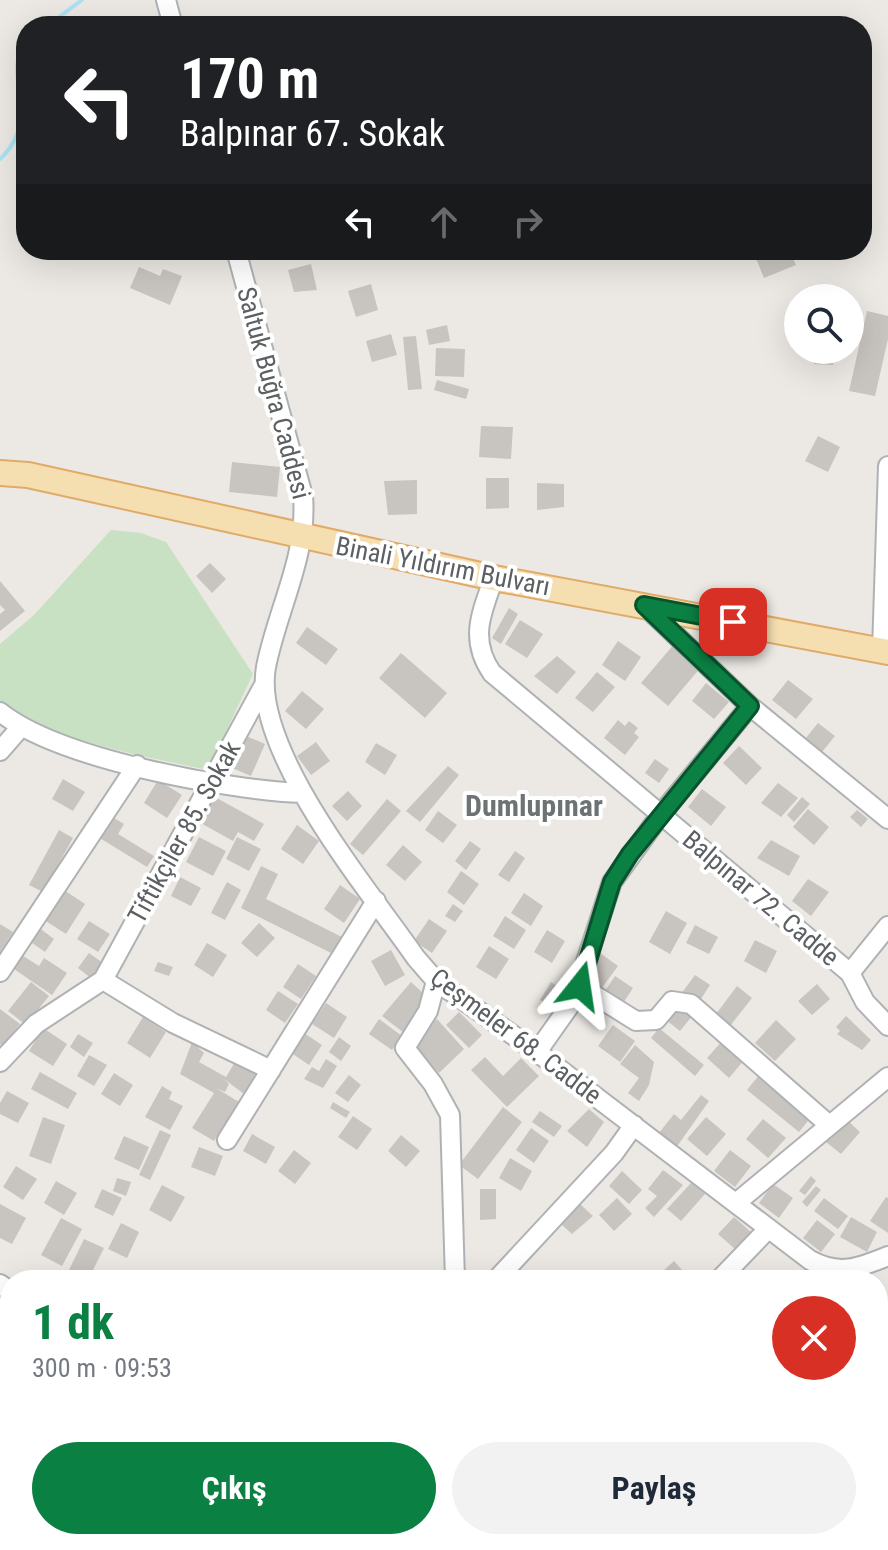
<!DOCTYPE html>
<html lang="tr">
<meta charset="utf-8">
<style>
:root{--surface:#fff;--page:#f2f2f3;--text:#1f2937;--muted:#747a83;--accent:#0b8043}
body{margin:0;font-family:"Roboto Condensed",sans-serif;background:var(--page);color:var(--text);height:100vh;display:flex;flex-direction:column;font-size:30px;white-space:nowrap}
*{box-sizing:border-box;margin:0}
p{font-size:26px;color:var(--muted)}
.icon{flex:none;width:44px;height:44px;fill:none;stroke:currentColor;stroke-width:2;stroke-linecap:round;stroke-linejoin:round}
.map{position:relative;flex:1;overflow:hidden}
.side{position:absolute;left:0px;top:1270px;width:888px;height:280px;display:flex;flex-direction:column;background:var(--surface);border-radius:32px 32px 0 0;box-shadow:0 8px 32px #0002}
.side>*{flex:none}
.guide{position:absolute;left:16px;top:16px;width:856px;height:244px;border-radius:32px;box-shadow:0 8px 32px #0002;background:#202124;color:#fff;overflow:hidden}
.tools{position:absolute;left:784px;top:284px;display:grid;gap:16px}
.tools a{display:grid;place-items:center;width:80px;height:80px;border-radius:50%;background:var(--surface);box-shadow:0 8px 32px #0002;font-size:40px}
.pin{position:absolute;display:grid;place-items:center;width:68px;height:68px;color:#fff;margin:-34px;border-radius:16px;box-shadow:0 4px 12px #0006}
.me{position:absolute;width:88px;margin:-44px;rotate:15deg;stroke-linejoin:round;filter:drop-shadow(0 0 6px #0008)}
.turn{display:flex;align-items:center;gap:28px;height:168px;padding:0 32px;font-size:36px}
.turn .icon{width:104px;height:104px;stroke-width:2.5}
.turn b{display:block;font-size:56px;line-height:68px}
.lanes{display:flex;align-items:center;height:76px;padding:0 32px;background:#0003;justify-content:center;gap:40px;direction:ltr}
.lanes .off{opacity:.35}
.round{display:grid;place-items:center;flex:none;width:84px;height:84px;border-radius:42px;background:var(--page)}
.head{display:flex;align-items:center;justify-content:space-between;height:136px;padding:0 32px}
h1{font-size:48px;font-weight:700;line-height:60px;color:var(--accent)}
.primary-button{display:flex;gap:16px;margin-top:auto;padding:16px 32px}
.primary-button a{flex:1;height:92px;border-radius:48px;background:var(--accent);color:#fff;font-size:32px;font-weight:700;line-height:92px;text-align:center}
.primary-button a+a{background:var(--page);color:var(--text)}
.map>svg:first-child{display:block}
</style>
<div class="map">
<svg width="888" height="1550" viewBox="0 0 888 1550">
<rect width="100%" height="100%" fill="#ece9e4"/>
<path fill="#c8e1c3" d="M111,530L141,533L166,542L253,674L208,770C137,755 62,742 0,704V644L34,615Z"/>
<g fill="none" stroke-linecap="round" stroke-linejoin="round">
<path stroke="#ace1f5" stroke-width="4" d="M47,26L82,0
M0,159C44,119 0,71 26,43"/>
</g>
<path fill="#c8c4c0" d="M785,250L790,252L796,265L764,278L753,251Z
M311,264L317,290L294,292L288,270Z
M139,267L160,276L163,269L182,276L170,305L130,288Z
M371,284L378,310L356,317L348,291Z
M867,311L888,316V339L875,396L849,391Z
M850,320H857L855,349H850Z
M447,325L450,341L429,345L426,330Z
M391,334L397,355L372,362L366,341Z
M416,336L422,389L408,390L403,337Z
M436,348L465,349L464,377L435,376Z
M814,352L834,353L833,365L814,364Z
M437,380L469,389L466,399L434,390Z
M481,426L513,427L511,459L479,457Z
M818,436L840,447L828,472L805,461Z
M232,462L280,467L277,497L229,492Z
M486,478H509V508L486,509Z
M417,480V514L388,515L384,481Z
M537,483L564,484V507L537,510Z
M210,563L226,579L212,593L196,576Z
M0,581L25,611L0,631V614L5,610L0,605Z
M509,608L518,614L501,644L492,638Z
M520,620L543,634L527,658L505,644Z
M307,627L338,649L326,665L296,643Z
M618,641L641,657L625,681L602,665Z
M675,643L702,666L668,706L641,683Z
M401,653L447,693L425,718L379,678Z
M557,656L576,672L557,694L534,676Z
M597,672L615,687L593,712L575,698Z
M788,680L813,699L796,719L772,700Z
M706,683L729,702L714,719L692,701Z
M302,691L324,709L306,729L285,711Z
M618,720L625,726L629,721L638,728L634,733L639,737L625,755L604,738Z
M818,723L835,736L822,752L805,739Z
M244,735L265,744L251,776L230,767Z
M316,742L330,761L311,775L297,756Z
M376,743L397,755L385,775L365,762Z
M739,746L762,768L746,785L723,763Z
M655,759L669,769L659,783L645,773Z
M448,766L459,775L420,822L406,811Z
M63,779L85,792L73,811L52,799Z
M158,780L182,795L167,818L144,803Z
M778,783L798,798L781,817L761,803Z
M702,789L726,807L711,826L688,807Z
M348,791L362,806L347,821L332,806Z
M211,795L264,824L254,841L238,832L233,841L197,821Z
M802,797L810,804L794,822L787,815Z
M387,799L401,811L363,855L350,844Z
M808,809L829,827L814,845L793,827Z
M857,810L868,819L861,827L850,817Z
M438,811L457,825L443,843L425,830Z
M111,816L124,824L118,834L154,856L147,867L98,837Z
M297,825L319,841L303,864L281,849Z
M59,830L73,838L43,892L29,885Z
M199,837L226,851L213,876L186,862Z
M237,837L261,849L249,871L226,859Z
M771,840L800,856L789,876L757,858Z
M470,841L481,849L466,870L455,861Z
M403,845L422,862L405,881L386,865Z
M515,851L525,858L509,882L498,875Z
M261,866L278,874L266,899L344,938L335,955L241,908Z
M461,871L479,884L464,905L447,892Z
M180,877L201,888L191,906L171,896Z
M808,879L829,892L811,916L792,901Z
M227,882L241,890L225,920L211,913Z
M340,885L360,899L344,923L324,909Z
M61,888L85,904L66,934L41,918Z
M524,893L543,906L531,926L511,913Z
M453,904L463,911L455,922L445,916Z
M666,911L687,923L670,954L649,942Z
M505,916L526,930L514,949L493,936Z
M429,919L447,931L432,953L414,941Z
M89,921L110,934L98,952L77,939Z
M259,923L275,938L257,957L241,943Z
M0,924L13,932L0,952Z
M695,925L718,937L709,954L686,943Z
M38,927L54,939L45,952L28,940Z
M547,930L565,941L552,963L534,952Z
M755,940L777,951L766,973L744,961Z
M207,943L227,955L213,977L194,965Z
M489,946L509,959L496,979L476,967Z
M391,950L405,975L385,986L371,961Z
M89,953L103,963L92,979L78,968Z
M600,953L618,966L601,989L583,977Z
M20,954L39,966L44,958L67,973L52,995L11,967Z
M158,962L173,967L169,976L154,971Z
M298,964L316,976L301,999L283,987Z
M695,975L710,985L697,1005L681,994Z
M615,976L633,988L623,1003L605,991Z
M31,982L49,996L26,1025L8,1011Z
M411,982L425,995L417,1015L404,1033L382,1016Z
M551,982L563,990L552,1007L540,1000Z
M817,984L830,999L812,1015L798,1001Z
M737,986L752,998L730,1026L716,1014Z
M278,991L298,1004L285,1023L266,1010Z
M326,1003L347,1017L334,1038L312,1024Z
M678,1004L693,1015L680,1031L666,1020Z
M0,1009L20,1024L3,1046L0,1044Z
M459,1012L482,1035L469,1048L446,1025Z
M846,1016L871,1040L862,1050L837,1034L840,1031L836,1027Z
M143,1017L166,1032L150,1058L127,1043Z
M379,1019L402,1036L392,1050L369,1034Z
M437,1019L464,1049L439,1073L411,1043Z
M776,1020L796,1039L775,1061L755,1043Z
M613,1025L635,1041L620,1062L598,1046Z
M43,1028L67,1044L53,1066L29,1051Z
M659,1028L704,1065L695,1076L651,1038Z
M304,1033L322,1045L309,1065L290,1052Z
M78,1034L93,1043L84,1057L70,1047Z
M339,1037L351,1046L341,1061L329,1052Z
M723,1040L745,1059L729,1078L707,1058Z
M192,1042L204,1053L199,1062L226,1077L238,1057L258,1069L244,1094L224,1079L229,1084L225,1092L216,1088L239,1102L214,1141L192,1128L214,1093L180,1074Z
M635,1045L654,1062L649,1085L639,1101L628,1093L639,1078L620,1064Z
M89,1055L107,1065L94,1086L77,1076Z
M485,1057L503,1076L521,1058L539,1076L507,1107L471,1070Z
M326,1059L337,1066L323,1088L304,1079L312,1067L319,1071Z
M40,1072L77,1093L68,1109L31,1089Z
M114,1073L133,1085L120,1106L101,1094Z
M760,1074L812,1116L799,1132L747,1090Z
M349,1075L361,1085L348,1102L335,1093Z
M162,1086L172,1092L169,1099L183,1106L170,1130L145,1117Z
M7,1091L29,1103L18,1123L0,1114V1103Z
M701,1095L709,1101L676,1148L659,1133L674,1114L681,1120Z
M333,1102L350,1112L346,1118L330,1108Z
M503,1107L522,1122L478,1179L459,1165Z
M589,1109L604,1122L587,1147L567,1131Z
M540,1111L562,1126L554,1137L532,1122Z
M353,1116L372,1129L357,1150L338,1137Z
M43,1117L65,1125L51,1164L29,1156Z
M706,1117L726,1134L707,1156L687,1139Z
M763,1119L786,1138L768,1158L746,1139Z
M846,1119L860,1132L841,1154L826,1142Z
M531,1128L549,1141L534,1163L516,1150Z
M160,1130L171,1135L150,1180L139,1175Z
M252,1134L275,1147L266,1164L243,1151Z
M401,1135L420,1151L406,1167L388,1151Z
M124,1136L149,1147L139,1170L114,1159Z
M199,1147L223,1156L215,1176L191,1167Z
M294,1150L311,1163L295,1184L278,1171Z
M730,1150L751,1166L735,1187L714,1171Z
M510,1158L532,1171L521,1191L499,1178Z
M16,1166L37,1179L23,1200L3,1187Z
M663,1170L683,1185L654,1217L645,1208L657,1196L648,1189Z
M622,1171L642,1190L629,1204L609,1186Z
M811,1176L816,1181L805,1195L799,1191Z
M117,1178L131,1182L126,1196L113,1191Z
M56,1181L77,1193L64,1215L44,1203Z
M692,1182L705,1194L681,1221L667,1209Z
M773,1184L793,1198L779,1218L759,1203Z
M162,1185L185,1197L171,1222L149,1210Z
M816,1186L821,1190L807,1207L802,1202Z
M102,1189L122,1198L113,1216L94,1207Z
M480,1189H496V1219L480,1220Z
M886,1197L888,1198V1233L870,1221Z
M617,1198L632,1214L614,1231L599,1215Z
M824,1198L848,1216L838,1229L814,1211Z
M0,1204L26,1218L12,1244L0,1238Z
M580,1204L593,1216L572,1234L562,1225Z
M734,1217L752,1233L736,1250L718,1234Z
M851,1217L877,1232L867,1252L840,1237Z
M61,1218L82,1229L62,1266L41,1255Z
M817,1220L835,1234L821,1252L803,1238Z
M121,1223L139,1232L127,1258L108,1249Z
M84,1239L104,1248L88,1280L69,1270Z
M674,1261L691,1280H653Z
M741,1269L753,1280H734Z
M878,1290L888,1300V1312L878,1322Z
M884,1422L888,1425V1452L878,1444V1431Z"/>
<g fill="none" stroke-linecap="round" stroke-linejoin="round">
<defs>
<path id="minor" d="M166,0L173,26
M236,250L303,496C308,556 277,610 266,667C251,750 369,890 416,958L436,981L537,1052L810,1260C839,1276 859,1268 888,1256
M494,578C481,613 469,640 492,673L850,973
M644,605L750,706L888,819
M882,651L888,466
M0,712C59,759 226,790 302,793
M0,751L20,728
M888,926L850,973L865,1002L888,1026
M0,972L137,765
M103,980L173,1023L271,1070
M436,981L428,1011L405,1048L433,1084L450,1115L455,1280
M580,986L636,1021L656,1020L672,1001L691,1004L828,1124
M537,1052L573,1001L612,882L661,814L750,706
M0,1062L36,1024L103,980L264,685
M227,1140L376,901
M736,1203L888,1077
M496,1280L614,1153L634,1125
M719,1280L768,1229
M0,1284L10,1291
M878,1358L888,1345
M878,1409L888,1417
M523,1540L528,1550"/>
<path id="major" d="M0,473L28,475L494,578L888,652"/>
</defs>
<use href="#minor" stroke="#afb2b4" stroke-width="22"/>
<use href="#major" stroke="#e0ab69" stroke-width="28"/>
<use href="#minor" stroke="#fff" stroke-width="18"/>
<use href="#major" stroke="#f5deb0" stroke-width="24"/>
</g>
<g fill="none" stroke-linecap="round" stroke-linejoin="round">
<defs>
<path id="route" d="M580,986L612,882L630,854L750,706L644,605L733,622"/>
</defs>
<use href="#route" stroke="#07532c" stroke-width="20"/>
<use href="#route" stroke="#0b8043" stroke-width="14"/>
</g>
<g text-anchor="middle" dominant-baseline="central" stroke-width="8" stroke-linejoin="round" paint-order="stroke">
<g font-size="26" fill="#5c6062" stroke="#fff">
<text transform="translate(274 393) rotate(75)">Saltuk Buğra Caddesi</text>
<text transform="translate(443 566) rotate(11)">Binali Yıldırım Bulvarı</text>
<text transform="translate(184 832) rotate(-61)">Tiftikçiler 85. Sokak</text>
<text transform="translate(761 898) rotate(40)">Balpınar 72. Cadde</text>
<text transform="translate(516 1036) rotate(37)">Çeşmeler 68. Cadde</text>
</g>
<g font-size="30" font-weight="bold" fill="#6d7274" stroke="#fff">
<text x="534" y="805">Dumlupınar</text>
</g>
</g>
</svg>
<div class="tools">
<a><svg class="icon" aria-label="search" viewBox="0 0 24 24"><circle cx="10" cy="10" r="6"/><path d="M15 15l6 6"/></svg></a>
</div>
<div class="pin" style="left:733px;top:622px;background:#d93025"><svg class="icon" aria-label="arrive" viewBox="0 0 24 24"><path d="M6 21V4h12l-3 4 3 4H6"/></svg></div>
<svg class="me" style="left:580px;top:986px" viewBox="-20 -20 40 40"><path d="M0-17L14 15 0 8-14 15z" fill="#0b8043" stroke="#fff" stroke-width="4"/></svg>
<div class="guide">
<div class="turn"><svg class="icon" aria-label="left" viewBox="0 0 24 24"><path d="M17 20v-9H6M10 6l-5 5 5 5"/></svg><div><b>170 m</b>Balpınar 67. Sokak</div></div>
<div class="lanes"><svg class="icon" aria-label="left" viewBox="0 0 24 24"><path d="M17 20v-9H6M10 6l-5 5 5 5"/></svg><svg class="icon off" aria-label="ahead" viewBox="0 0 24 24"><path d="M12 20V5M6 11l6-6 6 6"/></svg><svg class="icon off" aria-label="right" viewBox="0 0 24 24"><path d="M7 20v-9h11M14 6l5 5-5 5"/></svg></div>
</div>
<section class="side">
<div class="head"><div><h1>1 dk</h1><p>300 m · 09:53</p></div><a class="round" style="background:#d93025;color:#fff"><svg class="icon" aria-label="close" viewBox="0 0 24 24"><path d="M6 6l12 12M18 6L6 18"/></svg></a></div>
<div class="primary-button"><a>Çıkış</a><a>Paylaş</a></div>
</section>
</div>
